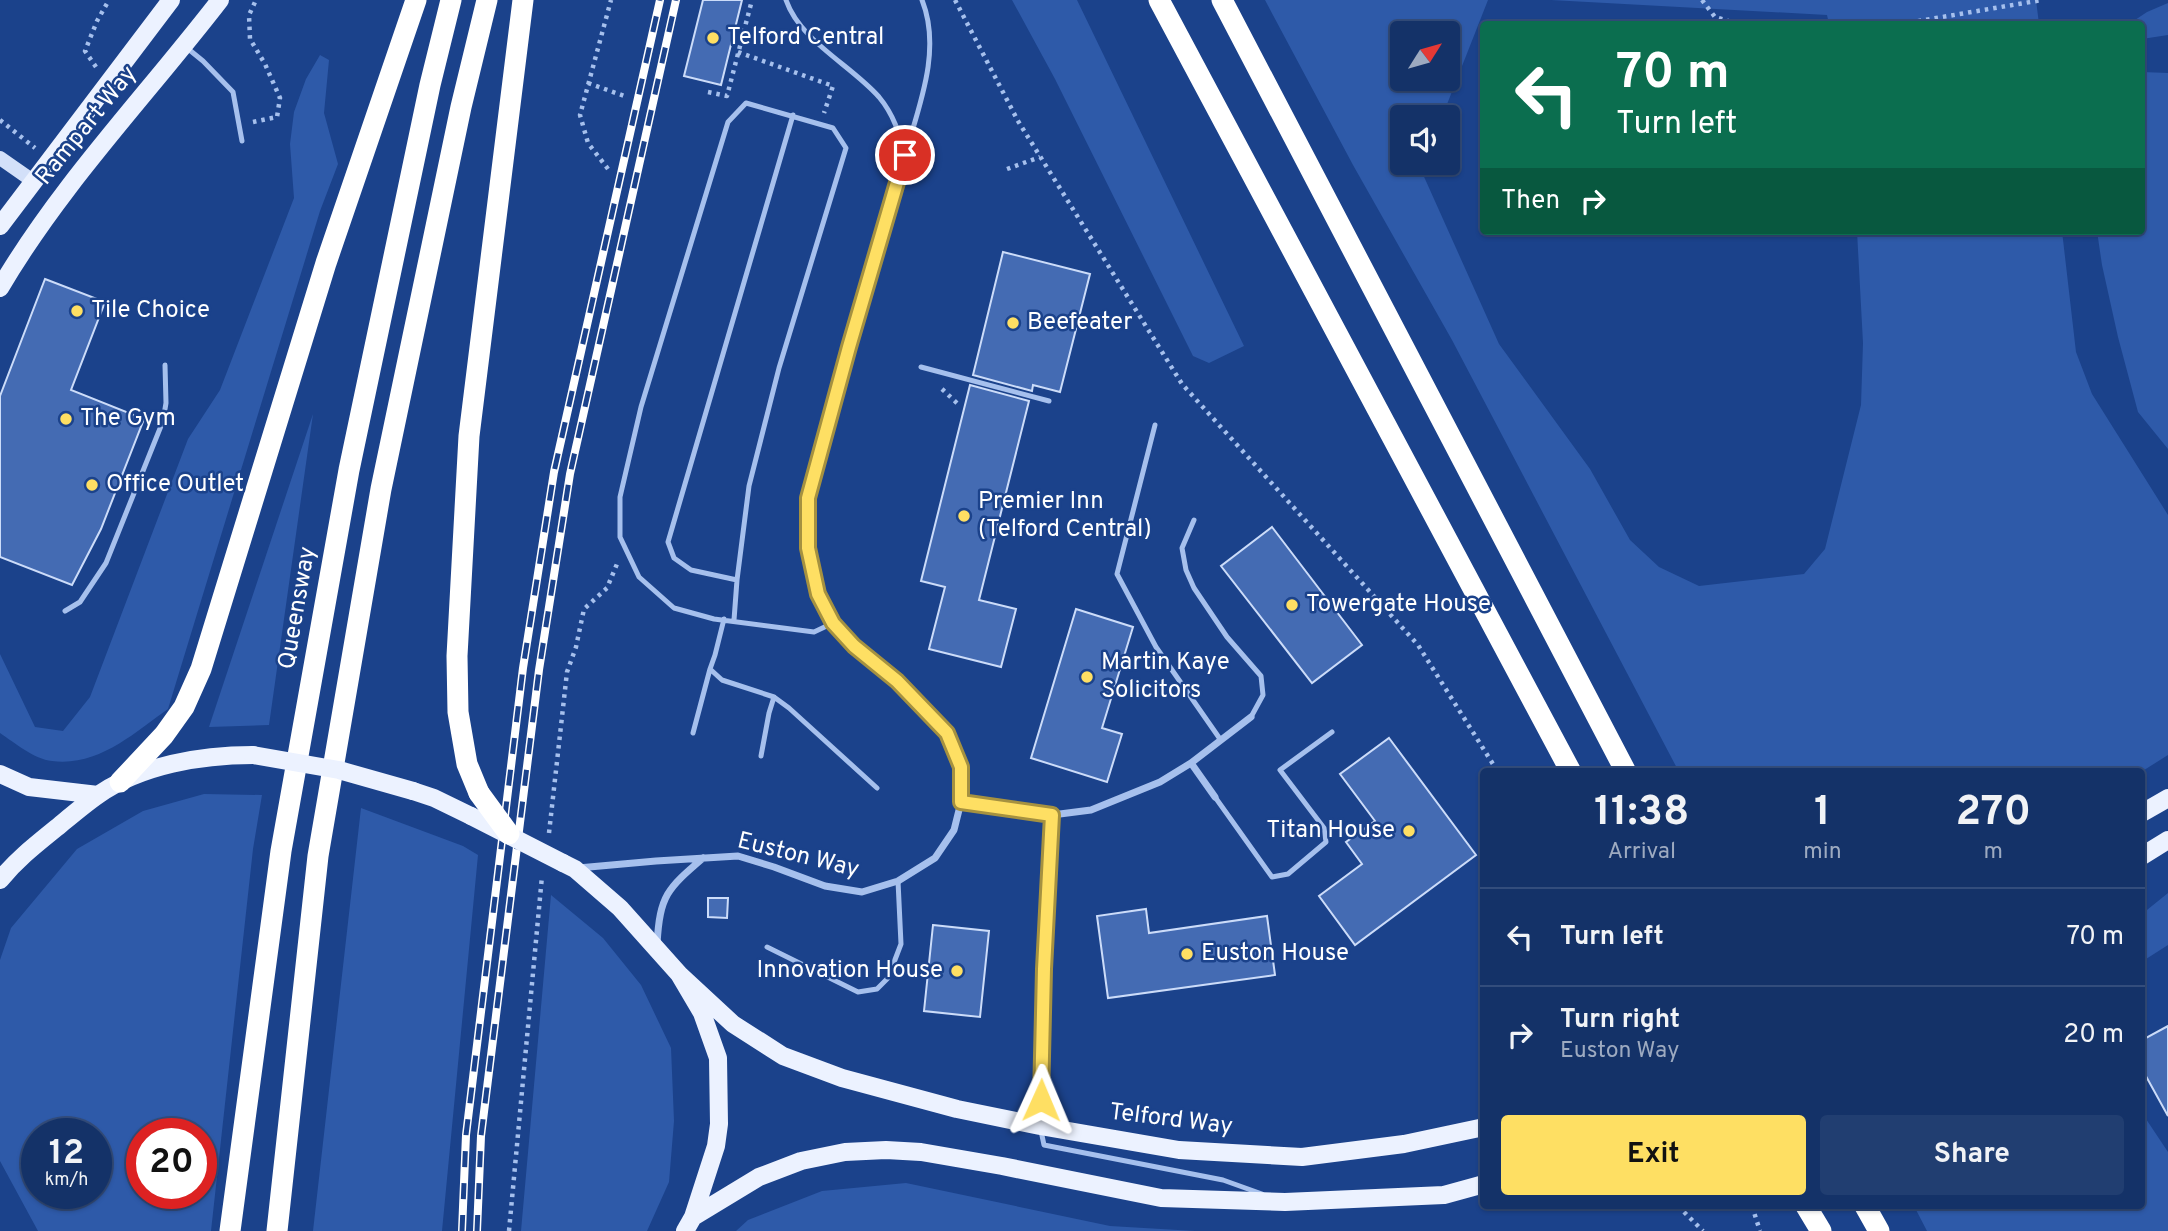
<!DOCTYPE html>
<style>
:root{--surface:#143268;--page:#213e71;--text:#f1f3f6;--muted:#9daac0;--line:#334d7c;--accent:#fedf63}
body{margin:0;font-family:Overpass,sans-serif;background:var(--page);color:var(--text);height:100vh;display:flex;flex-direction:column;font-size:26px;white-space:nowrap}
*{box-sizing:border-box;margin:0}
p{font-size:23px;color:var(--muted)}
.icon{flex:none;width:38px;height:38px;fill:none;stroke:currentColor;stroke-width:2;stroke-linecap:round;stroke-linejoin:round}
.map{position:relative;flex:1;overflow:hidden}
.drawer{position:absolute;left:1480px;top:768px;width:665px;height:441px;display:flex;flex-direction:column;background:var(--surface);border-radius:7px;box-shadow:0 2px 5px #0004,0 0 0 2px var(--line)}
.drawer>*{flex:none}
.hud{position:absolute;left:1480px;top:21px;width:665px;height:214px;border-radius:7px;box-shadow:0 2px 5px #0004,0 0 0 2px var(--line);background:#0b6e4f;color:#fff;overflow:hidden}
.needle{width:46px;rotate:53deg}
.controls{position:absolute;left:1390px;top:21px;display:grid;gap:14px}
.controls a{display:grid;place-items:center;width:70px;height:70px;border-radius:7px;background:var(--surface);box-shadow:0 2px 5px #0004,0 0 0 2px var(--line);font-size:35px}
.speed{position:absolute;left:21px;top:1118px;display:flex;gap:14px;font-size:35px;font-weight:700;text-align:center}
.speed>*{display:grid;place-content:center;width:91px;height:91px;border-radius:50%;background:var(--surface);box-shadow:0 2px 5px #0004,0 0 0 2px var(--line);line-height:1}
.speed small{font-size:18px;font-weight:400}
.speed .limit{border:10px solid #d22;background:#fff;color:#111}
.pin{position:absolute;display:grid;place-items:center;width:60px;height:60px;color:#fff;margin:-30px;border:4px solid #fff;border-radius:50%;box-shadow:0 2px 7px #0007}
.me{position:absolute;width:77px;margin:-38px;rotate:1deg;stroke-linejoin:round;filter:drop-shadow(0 0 5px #0008)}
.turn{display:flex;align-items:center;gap:24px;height:147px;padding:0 21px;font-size:32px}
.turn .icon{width:91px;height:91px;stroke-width:2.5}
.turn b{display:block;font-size:49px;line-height:60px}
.then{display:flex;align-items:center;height:66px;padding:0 21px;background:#0003;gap:14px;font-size:26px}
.eta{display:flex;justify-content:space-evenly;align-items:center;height:119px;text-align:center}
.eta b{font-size:42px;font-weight:700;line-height:49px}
.action{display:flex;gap:14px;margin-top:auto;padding:14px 21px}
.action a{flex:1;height:80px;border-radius:7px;background:var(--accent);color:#111;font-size:28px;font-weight:700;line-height:80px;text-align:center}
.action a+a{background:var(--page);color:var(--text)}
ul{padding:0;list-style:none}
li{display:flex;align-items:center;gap:21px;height:98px;padding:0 21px;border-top:2px solid var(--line)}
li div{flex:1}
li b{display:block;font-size:26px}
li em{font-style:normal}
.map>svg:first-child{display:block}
</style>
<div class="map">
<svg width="2168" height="1231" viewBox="0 0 2168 1231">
<rect width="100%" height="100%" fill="#1b428b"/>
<path fill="#2e5aa9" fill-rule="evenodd" d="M1012,0H1077L1244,346L1209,363L1193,356L1055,79Z
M1265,0H1488L1442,117H1402V163H1424L1421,170L1499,344L1590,469L1630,540L1659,567L1699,586L1804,574L1825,549L1861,405L1863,343L1857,231H2062L2076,352L2092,394L2168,515V755L2141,772H1679L1452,340L1353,165ZM1402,33H1447V79H1402Z
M1551,0H2036L2039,24H1829L1827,15Z
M2168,3V35L2142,39V24H2129L2147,12Z
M320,55L329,60L324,113L338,164L320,211L168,709C134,733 98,767 52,761C34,759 15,743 0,733V654L35,727L63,731L90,697L188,439L220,390L294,198L290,144L294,112L306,79Z
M2142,72L2168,73V449L2138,412L2118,337L2102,265L2097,231H2142Z
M313,414L269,725L209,727Z
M204,794L262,795L253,849L211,1231H38L0,1161V960L11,928L77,849L143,811ZM37,1134H96V1194H37ZM201,1134V1194H142V1134Z
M361,808L463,846L478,855L442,1231H313Z
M2168,893V945L2146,959L2142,965V914Z
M551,895L603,938L641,985L671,1048L674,1121L669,1182L647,1231H521Z
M2142,1113L2168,1152V1231H1927L1914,1206H2142Z
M906,1183L1110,1226L1195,1231H736L748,1220L822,1191Z"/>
<path fill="#446bb3" stroke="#ccdcf9" stroke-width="2" d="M703,0H742L721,85L684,76Z
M1003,252L1090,274L1060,392L1033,385L1032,391L973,375Z
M45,279L105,302L71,390L144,419L101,529L72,585L0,557V396Z
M970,385L1029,401L979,600L1016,609L1001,667L929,649L945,587L921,581Z
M1272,527L1362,645L1312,683L1221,566Z
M1076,609L1133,627L1102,728L1122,734L1107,782L1031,758Z
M1389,738L1476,855L1355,945L1319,896L1362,864L1346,842L1375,821L1340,774Z
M708,898H728L727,918L708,917Z
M1146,909L1149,933L1267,916L1275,975L1108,998L1097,916Z
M933,925L989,931L980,1017L924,1011Z
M2168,1026V1116L2142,1069V1040Z"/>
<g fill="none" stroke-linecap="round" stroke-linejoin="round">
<path stroke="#a6c0ed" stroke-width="4.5" stroke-dasharray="3.5 5" stroke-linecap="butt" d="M955,0L1018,121L1182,384L1418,645L1498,772
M1702,0L1715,17L1738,24
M1901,24L2042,0
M738,52L833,86L824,113
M96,67L85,51L97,21L109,0
M588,83L627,97
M708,92L727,96L752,0
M0,120L35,148
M253,122L277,117L280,98L265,64L250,39L249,15L256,0
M608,169L588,143L580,115L611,0
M1007,169L1040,157
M942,389L959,405
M549,833L567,672L576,647L584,609L607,588L617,564
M1678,1206L1703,1231
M1752,1206L1760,1231
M509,1231L542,876"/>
<path stroke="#a6c0ed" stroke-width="5" d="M786,0C800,41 851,65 879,97C894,115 899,133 905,155
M187,48L203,61L233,92L242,141
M905,155C919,106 942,50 922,0
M921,367L1049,401
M1155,425L1117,574L1156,647L1220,739
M1194,520L1182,548L1186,570L1194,588L1227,637L1261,676L1263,695L1251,717
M737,580L691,570L674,558L668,542L793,115
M65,611L80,602L106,563L163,421L166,403L165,365
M724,619L715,655L710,669L722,680L774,697L789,708L877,788
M734,620L737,580L749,486L779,368L846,148L833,128L746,103L728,122L641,407L620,497V537L639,577L674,608L714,619L814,632L833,623
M693,733L710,669
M761,756L769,713L774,697
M1215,797L1272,877L1288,874L1326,842L1324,828L1280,770L1332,732
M1052,815L1044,969L1040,1126L1044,1145L1223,1180L1262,1194
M767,947L858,992L877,989L888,978L901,944L898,881"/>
<path stroke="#a6c0ed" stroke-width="7" d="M1191,763L1215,797
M961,802L1052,815L1091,810L1160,782L1191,763L1251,717
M578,868L656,861L738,856L774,867L825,886L862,892L898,881L935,858L954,830L961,802V767L946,733L897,681L854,646L833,623L818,594L809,548L808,498L849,347L905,155
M657,944C660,895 667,889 703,858"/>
<path stroke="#d3e0f9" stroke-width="14" d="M0,158L33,181"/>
<path stroke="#ecf2ff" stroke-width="18" d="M0,226L171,0
M0,288C61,184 146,96 220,0
M0,774L29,787L98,795
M413,791L434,798L471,816
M2142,813L2168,798
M2142,856L2168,840
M563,863L575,869L620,908L679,974L702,1013L718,1058L719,1124L716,1146L693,1217L685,1231
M0,880C18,858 38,843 60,825C72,815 85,804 98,795C141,765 201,755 253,755
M679,974L733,1024L783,1056L842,1078L957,1109L1040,1126L1179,1150L1302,1157L1404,1144L1484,1127
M693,1217L759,1177L801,1161L845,1152L886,1150L921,1152L1002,1166L1161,1198L1285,1202L1444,1195L1484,1184"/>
<path stroke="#fff" stroke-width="21" d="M1159,0L1571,772
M1222,0L1626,772
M120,782L164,735L184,707L201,669L326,263L416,0
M479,793L467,764L458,712L457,656L469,436L523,0
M1806,1206L1821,1231
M1865,1206L1879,1231
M230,1231L281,851L349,470L430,85L451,0
M277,1231L318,856L381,489L461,107L487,0"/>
<defs>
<path id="rail" d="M462,1231L466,1135L523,668L554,472L660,0
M477,1231L481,1136L539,670L570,474L676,0"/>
</defs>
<use href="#rail" stroke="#fff" stroke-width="8"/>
<use href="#rail" stroke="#1b428b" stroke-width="5" stroke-dasharray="16" stroke-linecap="butt"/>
<path stroke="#ecf2ff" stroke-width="18" d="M253,755L339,770L413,791
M471,816L563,863"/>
<path stroke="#fff" stroke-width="21" d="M479,793L509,834"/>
</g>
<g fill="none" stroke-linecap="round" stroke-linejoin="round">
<defs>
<path id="route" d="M905,155L849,347L808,498V548L818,594L833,623L854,646L897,681L947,733L961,767V802L1052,815L1044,969L1041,1100"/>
</defs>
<use href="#route" stroke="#a59140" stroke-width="18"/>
<use href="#route" stroke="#fedf63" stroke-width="12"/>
</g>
<g fill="#fedf63" stroke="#1b428b" stroke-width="2.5">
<circle cx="713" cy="38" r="7"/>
<circle cx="77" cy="311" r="7"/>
<circle cx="1013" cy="323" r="7"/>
<circle cx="66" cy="419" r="7"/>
<circle cx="92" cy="485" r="7"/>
<circle cx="964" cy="516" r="7"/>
<circle cx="1292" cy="605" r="7"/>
<circle cx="1087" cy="677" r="7"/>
<circle cx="1409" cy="831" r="7"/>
<circle cx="1187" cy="954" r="7"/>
<circle cx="957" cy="971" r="7"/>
</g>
<g text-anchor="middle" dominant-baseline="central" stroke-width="5" stroke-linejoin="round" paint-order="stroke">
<g font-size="24" fill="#fff" stroke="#1b428b" text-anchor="start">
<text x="727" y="38">Telford Central</text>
<text x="91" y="311">Tile Choice</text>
<text x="1027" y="323">Beefeater</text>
<text x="80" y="419">The Gym</text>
<text x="106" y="485">Office Outlet</text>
<text x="978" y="502">Premier Inn<tspan x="978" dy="28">(Telford Central)</tspan></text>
<text x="1306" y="605">Towergate House</text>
<text x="1101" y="663">Martin Kaye<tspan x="1101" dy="28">Solicitors</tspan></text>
<text x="1395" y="831" text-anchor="end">Titan House</text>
<text x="1201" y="954">Euston House</text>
<text x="943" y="971" text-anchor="end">Innovation House</text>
</g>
<g font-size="24" fill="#fff" stroke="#1b428b">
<text transform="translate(87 126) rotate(-51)">Rampart Way</text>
<text transform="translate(298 608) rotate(-80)">Queensway</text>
<text transform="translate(798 856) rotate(14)">Euston Way</text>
<text transform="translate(1171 1120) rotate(7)">Telford Way</text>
</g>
</g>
</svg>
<div class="controls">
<a><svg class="needle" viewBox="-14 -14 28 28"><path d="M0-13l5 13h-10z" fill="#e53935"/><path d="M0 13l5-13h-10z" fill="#9daac0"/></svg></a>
<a><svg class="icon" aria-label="sound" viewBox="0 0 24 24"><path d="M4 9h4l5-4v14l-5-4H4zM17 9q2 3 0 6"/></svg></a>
</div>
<div class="speed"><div>12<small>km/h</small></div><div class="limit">20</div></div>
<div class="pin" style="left:905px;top:155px;background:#d93025"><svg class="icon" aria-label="arrive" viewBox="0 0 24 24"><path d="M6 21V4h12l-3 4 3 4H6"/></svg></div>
<svg class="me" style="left:1041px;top:1100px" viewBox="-20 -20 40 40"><path d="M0-17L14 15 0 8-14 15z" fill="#fedf63" stroke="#fff" stroke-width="4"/></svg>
<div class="hud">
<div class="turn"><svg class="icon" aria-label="left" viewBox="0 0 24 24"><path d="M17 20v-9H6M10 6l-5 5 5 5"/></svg><div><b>70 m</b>Turn left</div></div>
<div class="then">Then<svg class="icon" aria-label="right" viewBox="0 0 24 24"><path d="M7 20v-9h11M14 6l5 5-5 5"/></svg></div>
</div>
<section class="drawer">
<div class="eta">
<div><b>11:38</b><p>Arrival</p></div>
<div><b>1</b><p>min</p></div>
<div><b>270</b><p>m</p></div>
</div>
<ul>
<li><svg class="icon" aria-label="left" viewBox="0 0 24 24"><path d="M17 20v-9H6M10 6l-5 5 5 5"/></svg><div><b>Turn left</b></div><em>70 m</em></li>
<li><svg class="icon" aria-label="right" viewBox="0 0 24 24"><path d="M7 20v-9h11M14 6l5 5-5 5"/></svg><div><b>Turn right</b><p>Euston Way</p></div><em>20 m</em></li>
</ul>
<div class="action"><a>Exit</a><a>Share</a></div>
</section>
</div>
